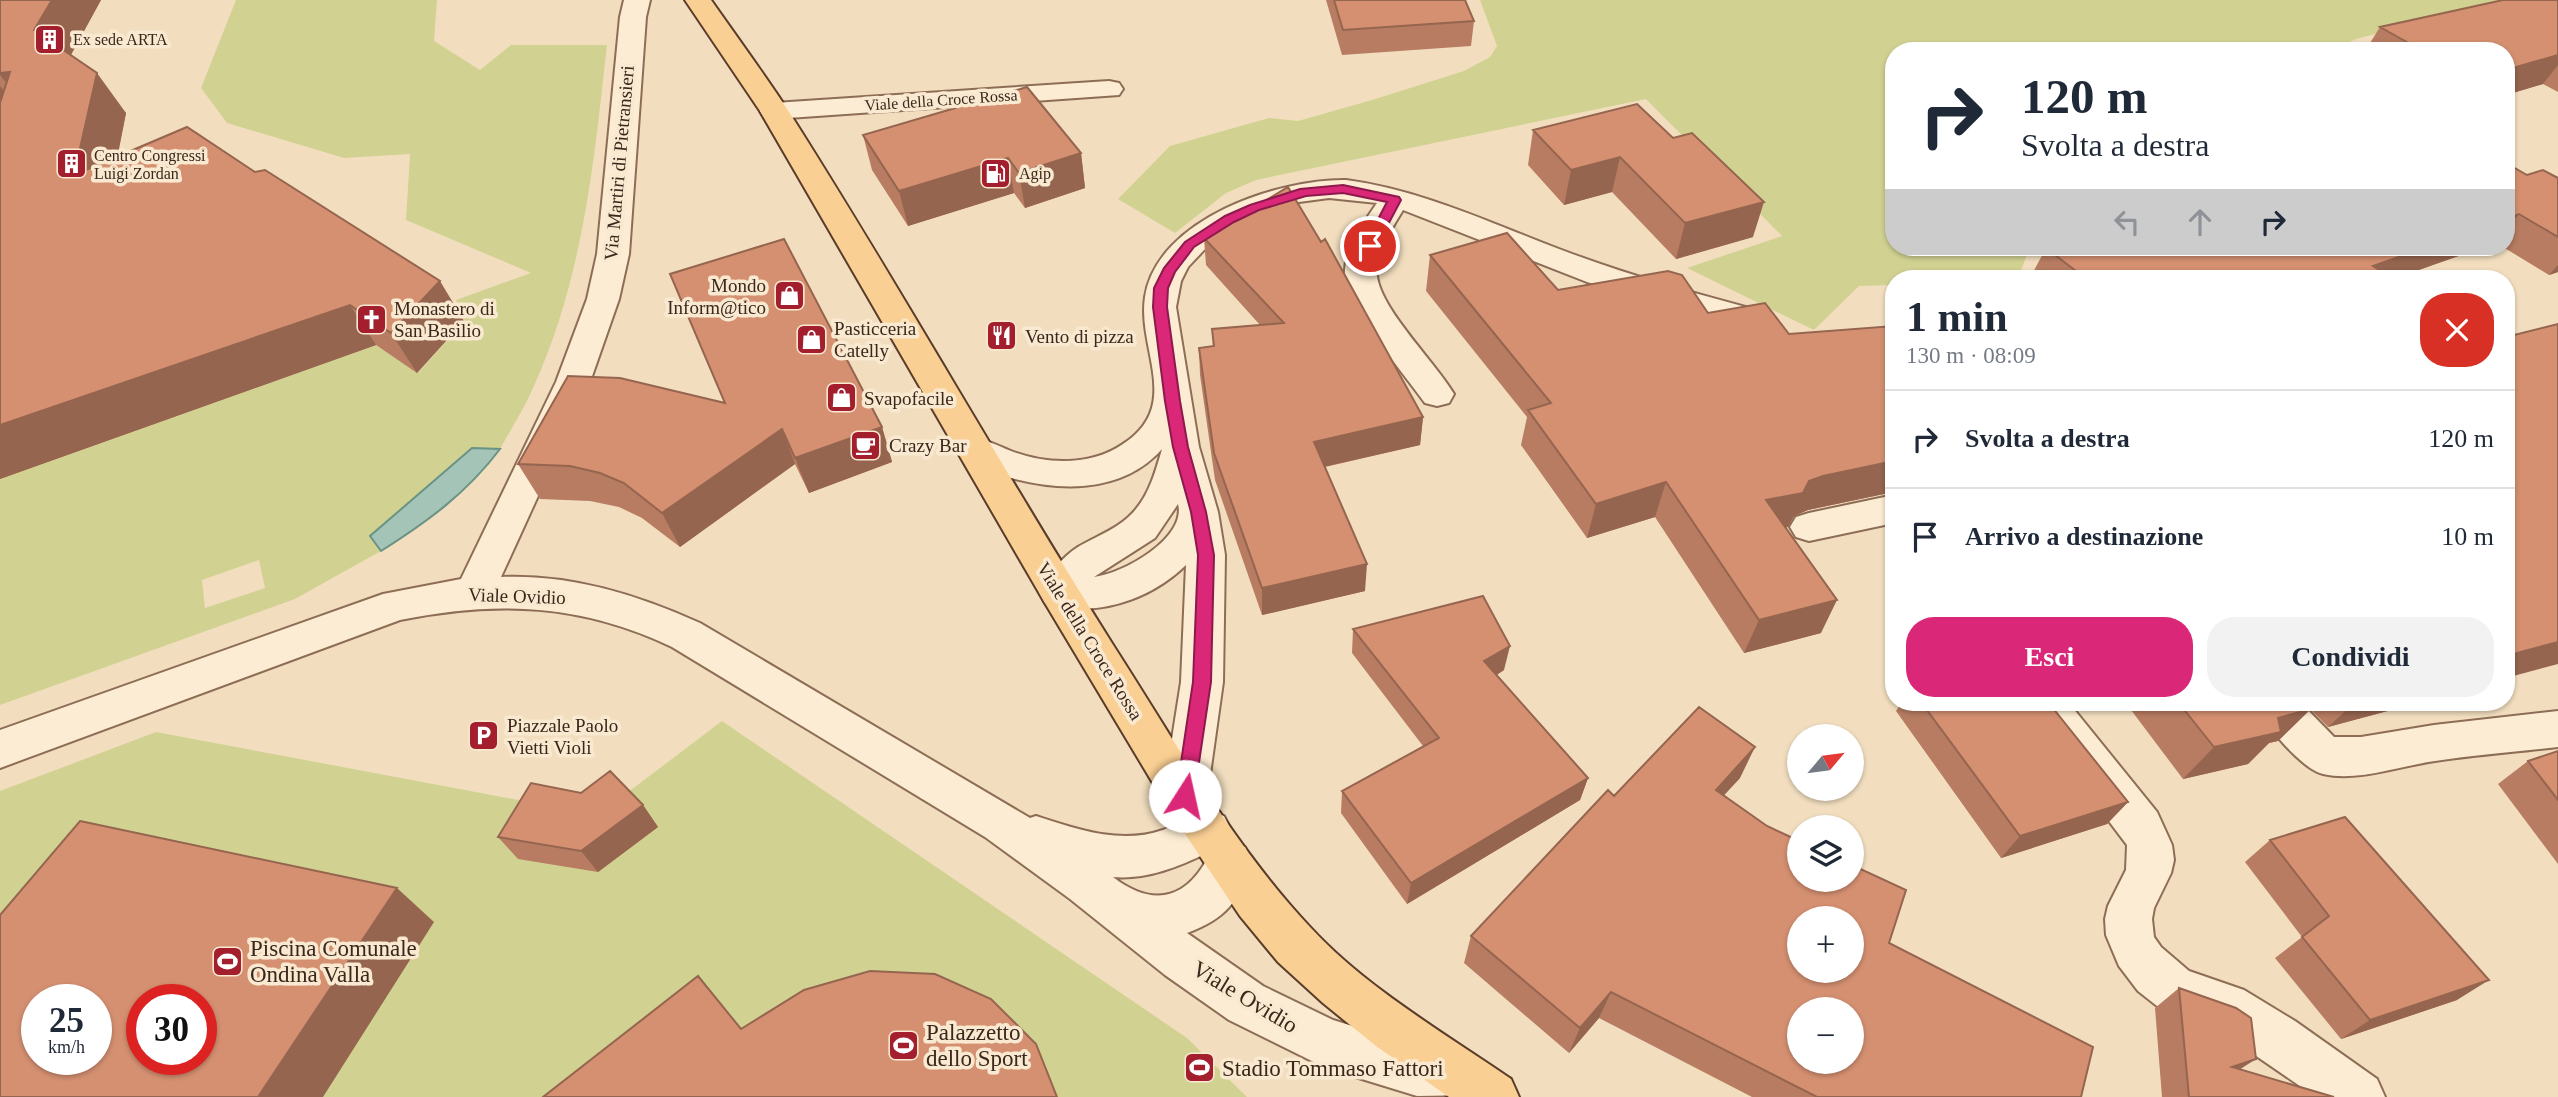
<!DOCTYPE html>
<html lang="it">
<meta charset="utf-8">
<style>
:root{--surface:#fff;--page:#f2f2f3;--text:#1f2937;--muted:#747a83;--line:#e0e1e3;--accent:#db2777}
body{margin:0;font-family:"Times New Roman",serif;background:var(--page);color:var(--text);height:100vh;display:flex;flex-direction:column;font-size:26px;white-space:nowrap}
*{box-sizing:border-box;margin:0}
p{font-size:23px;color:var(--muted)}
.icon{flex:none;width:38px;height:38px;fill:none;stroke:currentColor;stroke-width:2;stroke-linecap:round;stroke-linejoin:round}
.map{position:relative;flex:1;overflow:hidden}
.side{position:absolute;left:1885px;top:270px;width:630px;height:441px;display:flex;flex-direction:column;background:var(--surface);border-radius:28px;box-shadow:0 2px 5px #0004}
.side>*{flex:none}
.hud{position:absolute;left:1885px;top:42px;width:630px;height:214px;border-radius:28px;box-shadow:0 2px 5px #0004;background:#fff;color:var(--text);overflow:hidden}
.needle{width:46px;rotate:61deg}
.controls{position:absolute;left:1787px;top:724px;display:grid;gap:14px}
.controls a{display:grid;place-items:center;width:77px;height:77px;border-radius:50%;background:var(--surface);box-shadow:0 2px 5px #0004;font-size:35px}
.speed{position:absolute;left:21px;top:984px;display:flex;gap:14px;font-size:35px;font-weight:700;text-align:center}
.speed>*{display:grid;place-content:center;width:91px;height:91px;border-radius:50%;background:var(--surface);box-shadow:0 2px 5px #0004;line-height:1}
.speed small{font-size:18px;font-weight:400}
.speed .limit{border:10px solid #d22;background:#fff;color:#111}
.pin{position:absolute;display:grid;place-items:center;width:60px;height:60px;color:#fff;margin:-30px;border:4px solid #fff;border-radius:50%;box-shadow:0 2px 7px #0007}
.me{position:absolute;width:77px;margin:-38px;rotate:10deg;stroke-linejoin:round;filter:drop-shadow(0 0 5px #0008)}
.turn{display:flex;align-items:center;gap:24px;height:147px;padding:0 21px;font-size:32px}
.turn .icon{width:91px;height:91px;stroke-width:2.5}
.turn b{display:block;font-size:49px;line-height:60px}
.lanes{display:flex;align-items:center;height:66px;padding:0 21px;background:#0003;justify-content:center;gap:35px;direction:ltr}
.lanes .off{opacity:.35}
.round{display:grid;place-items:center;flex:none;width:74px;height:74px;border-radius:28px;background:var(--page)}
.head{display:flex;align-items:center;justify-content:space-between;height:119px;padding:0 21px}
h1{font-size:42px;font-weight:700;line-height:52px}
.primary-button{display:flex;gap:14px;margin-top:auto;padding:14px 21px}
.primary-button a{flex:1;height:80px;border-radius:28px;background:var(--accent);color:#fff;font-size:28px;font-weight:700;line-height:80px;text-align:center}
.primary-button a+a{background:var(--page);color:var(--text)}
ul{padding:0;list-style:none}
li{display:flex;align-items:center;gap:21px;height:98px;padding:0 21px;border-top:2px solid var(--line)}
li div{flex:1}
li b{display:block;font-size:26px}
li em{font-style:normal}
.map>svg:first-child{display:block}
</style>
<div class="map">
<svg width="2558" height="1097" viewBox="0 0 2558 1097">
<rect width="100%" height="100%" fill="#f2debf"/>
<path fill="#d1d292" fill-rule="evenodd" d="M236,0H437L434,41L480,70L511,45H607C594,162 583,279 533,388C524,409 511,429 500,449L471,448L370,536L381,551L295,599L0,705V479L376,345L418,373L451,336L467,330L456,300L531,273L406,220L410,154L344,158L227,123L201,88ZM259,560L265,588L205,608L202,580Z
M1480,0H2508L2356,39L2328,51H1894V247H2030L2018,278H1894L1893,285L1859,286L1814,330L1687,268L1782,236L1646,99L1256,180L1226,193L1175,233L1118,199L1170,146L1269,118L1298,121L1372,100L1464,71L1490,57L1497,46Z
M722,721L1187,1038L1247,1097H0V791L156,732L598,815ZM37,999H96V1059H37ZM142,999H201V1059H142Z"/>
<path fill="#a3c4b7" stroke="#699384" stroke-width="2" d="M472,448L500,449C467,493 427,522 381,551L370,536Z"/>
<g fill="none" stroke-linecap="round" stroke-linejoin="round">
<defs>
<path id="minor" d="M624,0H650L646,17L629,254L619,299L590,382L501,577C571,574 638,595 700,623L1030,818L1036,816C1077,829 1120,845 1163,830C1179,824 1193,815 1208,810L1224,816L1231,830L1225,843L1229,841L1245,847L1252,862C1238,902 1227,918 1187,933L1263,986L1333,1020L1417,1046L1459,1052L1477,1059L1484,1077L1477,1095L1417,1096L1326,1068L1229,1020L1165,975L1070,899L985,837L672,647C582,604 497,600 400,620L0,768V730L383,594L461,579L556,382L587,299L597,254L620,17ZM1211,851C1190,897 1156,910 1113,877C1147,880 1181,866 1211,851Z
M1109,81L1119,83L1123,89L1119,95L774,119L764,117L760,111L764,105L774,103Z
M1346,180C1421,190 1488,222 1559,249C1627,275 1697,294 1768,313L1773,321L1768,329L1756,332L1587,282L1403,210C1392,228 1375,254 1377,276C1381,310 1436,363 1454,394L1449,403L1437,406L1425,403C1405,375 1348,308 1345,276C1343,251 1364,222 1377,203L1329,198L1299,202L1272,211L1241,226L1204,250L1188,267L1181,281L1176,307L1199,447L1218,512L1225,555L1223,682L1207,796L1201,810L1185,815L1169,810L1163,796L1181,682L1186,565C1150,600 1094,619 1045,603L1039,592C1049,574 1061,558 1078,547C1098,535 1121,528 1136,509C1150,492 1156,470 1162,449C1121,495 1056,492 1001,475C985,470 965,465 956,450L961,441C980,435 993,444 1011,451C1047,465 1091,466 1123,444C1183,405 1137,350 1145,297C1157,219 1278,179 1346,180ZM1178,504C1187,538 1123,574 1094,577L1155,538Z
M1894,495V523L1809,541L1796,537L1790,527L1796,517L1809,513Z
M2022,702H2068L2157,812L2172,845L2174,860L2171,873L2154,908L2152,919L2154,937L2161,947L2189,971L2244,990L2295,1021L2377,1079L2385,1097H2316L2211,1025L2157,1006L2138,991L2119,966L2106,935L2105,919L2108,906L2126,870L2127,845L2028,714Z
M2253,702H2300L2334,737H2361L2434,725L2558,711V747C2517,752 2476,755 2435,761C2399,766 2358,782 2323,774C2301,769 2263,722 2253,702Z"/>
<path id="major" d="M685,0H711C737,37 764,74 789,112C901,288 1003,471 1115,648C1176,743 1233,845 1310,927C1365,987 1444,1033 1511,1079L1519,1097H1449L1376,1046L1323,1003L1278,962L1240,916L1169,810L1045,603L760,111Z"/>
</defs>
<use href="#minor" stroke="#8d6d55" stroke-width="4"/>
<use href="#major" stroke="#5a3c2a" stroke-width="4"/>
<use href="#minor" fill="#fcecd3" fill-rule="evenodd"/>
<use href="#major" fill="#facf93" fill-rule="evenodd"/>
</g>
<path fill="#b77c61" d="M0,0H101L71,55L126,113L117,157L464,321L417,373L376,345L0,479Z
M1326,0H1465L1474,21L1471,46L1342,55Z
M2558,0V92L2543,84L2506,95V51H2365L2380,27Z
M1637,104L1753,237L1676,259L1612,192L1564,205L1528,165L1533,130Z
M863,135L1081,153L1085,188L1025,208L1014,193L908,226L872,170Z
M2506,163L2527,175L2558,178V272L2549,275L2503,247H2506Z
M1204,238L1423,417L1420,445L1325,467L1365,591L1262,615L1215,480L1200,375L1199,348L1213,347L1212,329L1260,325L1206,265Z
M2050,247H2484L2396,278H2034L2031,276L2046,248Z
M1430,255L1558,290L1708,313L1789,334L1894,326V492L1808,510L1794,516L1788,527H1786L1821,633L1744,653L1655,517L1587,538L1521,445L1527,417L1426,291Z
M725,403L882,427L892,462L809,493L795,464L680,547L642,518L619,507L590,501L540,499L518,464Z
M1353,629L1504,670L1497,675L1588,778L1580,800L1407,904L1341,813L1342,791L1423,746L1352,653Z
M1902,702H2048L2128,802L2107,824L2001,858L1896,711Z
M2125,702H2421L2328,727L2310,709L2278,741L2269,743L2248,764L2183,779Z
M2558,751V864L2498,784L2528,761Z
M1740,778L1724,795L1889,943L2081,1097H1752L1599,1018L1569,1053L1464,963L1471,936L1614,796Z
M643,805L658,827L598,872L518,859L498,837Z
M2270,840L2457,1000L2341,1039L2275,958L2302,937L2245,862Z
M2179,988L2240,1070L2334,1097H2162L2155,1008Z"/>
<path fill="#95654f" d="M52,0H101L63,69L34,30Z
M2558,55V65L2543,84L2506,95V70Z
M10,72L30,112L0,75V73Z
M97,73L126,113L106,216L74,175Z
M0,86L19,109L0,112Z
M1081,153L1085,188L1025,208L1019,173Z
M1620,157L1612,192L1564,205L1571,170Z
M1008,158L1014,193L908,226L899,191Z
M1764,202L1753,237L1676,259L1685,223Z
M2519,214L2506,230V219Z
M2427,247H2484L2396,278H2364L2373,266Z
M2558,265V272L2549,275Z
M440,281L464,321L417,373L391,333Z
M350,305L376,345L0,479V425Z
M1423,417L1420,445L1314,469V442Z
M882,427L892,462L809,493L795,458Z
M782,429L795,464L680,547L662,513Z
M1894,461L1893,492L1808,510L1794,516L1788,527L1753,535L1766,500L1809,481L1823,476Z
M1666,482L1655,517L1587,538L1596,504Z
M1367,564L1365,591L1262,615V588Z
M1837,600L1821,633L1744,653L1759,620Z
M2558,642V664L2506,678V656Z
M1510,646L1504,670L1480,685L1484,661Z
M2355,702H2421L2328,727Z
M2311,709L2278,741L2269,743L2248,764L2183,779L2214,747L2278,718Z
M1755,747L1740,778L1701,820L1716,790Z
M1588,778L1580,800L1407,904L1411,883Z
M2128,802L2107,824L2001,858L2020,836Z
M643,805L658,827L598,872L581,851Z
M397,888L434,922L323,1097H258Z
M2489,980L2457,1000L2341,1039L2370,1020Z
M1611,992L1599,1018L1569,1053L1580,1028Z
M2256,1059L2228,1077L2232,1067Z"/>
<path fill="#d59071" stroke="#95654f" stroke-width="2" fill-rule="evenodd" d="M0,0H52L34,30L97,73L74,175L187,127L255,172L265,170L440,281L391,333L350,305L0,425V103L10,72L0,73Z
M1334,0H1465L1474,21L1343,30Z
M2503,0H2558V55L2506,70V51H2423L2380,27Z
M1027,87L1081,153L1019,173L1008,158L899,191L863,135Z
M1637,104L1673,138L1692,133L1764,202L1685,223L1620,157L1571,170L1533,130Z
M2506,163L2527,175L2543,170L2558,178V237L2519,214L2506,219Z
M1288,187L1321,242L1325,239L1423,417L1314,442L1367,564L1262,588L1214,453L1199,348L1214,346L1212,329L1284,323L1204,238Z
M1507,233L1558,290L1668,271L1682,275L1708,313L1765,303L1789,334L1894,326V461L1823,476L1809,481L1803,493L1766,500L1837,600L1759,620L1666,482L1596,504L1528,410L1551,403L1430,255Z
M784,239L882,427L795,458L782,429L662,513L624,483L600,473L570,466L518,464L568,376L620,378L725,403L670,274Z
M2050,247H2427L2373,266L2392,278H2085L2046,248Z
M2558,324V642L2506,656V337Z
M1483,596L1510,646L1484,661L1588,778L1411,883L1342,791L1439,738L1353,629Z
M1921,702H2048L2128,802L2020,836Z
M2178,702H2305L2311,709L2278,718L2281,732L2214,747Z
M1699,707L1755,747L1716,790L1767,826L1799,841V880H1852V865L1906,890L1889,943L2093,1047L2081,1097H1817L1611,992L1580,1028L1471,936L1608,790L1614,796ZM1799,919H1852V971H1799ZM1799,1010H1852V1062H1799Z
M2558,751V800L2528,761Z
M610,771L643,805L581,851L498,837L531,783L581,793Z
M2345,817L2489,980L2370,1020L2302,937L2329,916L2270,840Z
M80,821L397,888L258,1097H0V915ZM37,999H96V1059H37ZM142,999H201V1059H142Z
M870,971L935,974L991,999L1036,1044L1057,1097H543L698,976L741,1029L804,990Z
M2179,988L2236,1008L2251,1018L2256,1059L2232,1067L2334,1097H2189Z"/>
<path fill="#db2777" stroke="#8e194d" stroke-width="2" d="M1343,185L1399,197L1401,200L1375,249H1365L1364,246L1387,202L1343,193L1306,196L1259,210L1234,222L1194,247L1175,272L1168,288L1167,307L1180,401L1188,447L1206,512L1214,555L1211,682L1194,796L1192,801L1185,804L1179,801L1176,796L1193,682L1198,555L1191,512L1173,447L1165,401L1153,307L1154,288L1164,268L1185,242L1225,216L1250,205L1300,189Z"/>
<defs>
<symbol id="building-square" viewBox="-11 -11 22 22"><rect x="-9" y="-9" width="18" height="18" rx="4" fill="#a31f2e" stroke="#f9e9d0"/><path d="M-4-6H4V6H1V3H-1V6H-4ZM-2.5-4.3h1.7v1.8h-1.7ZM.8-4.3h1.7v1.8H.8ZM-2.5-1h1.7V.8h-1.7ZM.8-1h1.7V.8H.8Z" fill="#fff"/></symbol>
<symbol id="fuel-square" viewBox="-11 -11 22 22"><rect x="-9" y="-9" width="18" height="18" rx="4" fill="#a31f2e" stroke="#f9e9d0"/><path d="M-5.5-6h7V0h2V4h1.3V-2.5L3-4.5l.8-.8L6-3V5H2.5V1h-1V6h-7ZM-4.2-4.7v3.2H.2V-4.7Z" fill="#fff"/></symbol>
<symbol id="shop-square" viewBox="-11 -11 22 22"><rect x="-9" y="-9" width="18" height="18" rx="4" fill="#a31f2e" stroke="#f9e9d0"/><path d="M-5-2.5h2.3a2.7 3.5 0 0 1 5.4 0H5L5.5 6h-11ZM-1.5-2.5h3a1.5 2.3 0 0 0-3 0Z" fill="#fff"/></symbol>
<symbol id="church-square" viewBox="-11 -11 22 22"><rect x="-9" y="-9" width="18" height="18" rx="4" fill="#a31f2e" stroke="#f9e9d0"/><path d="M-1.2-6h2.4v3.5h3.3v2.4h-3.3V6h-2.4V-.1h-3.3v-2.4h3.3Z" fill="#fff"/></symbol>
<symbol id="restaurant-square" viewBox="-11 -11 22 22"><rect x="-9" y="-9" width="18" height="18" rx="4" fill="#a31f2e" stroke="#f9e9d0"/><path d="M-5-6h1v4h1v-4h1v4h1v-4h1v5L-1.5 .5V6h-2V.5L-5-1ZM5-6V6H3V1.5H1.5Q1.5-4 5-6Z" fill="#fff"/></symbol>
<symbol id="cafe-square" viewBox="-11 -11 22 22"><rect x="-9" y="-9" width="18" height="18" rx="4" fill="#a31f2e" stroke="#f9e9d0"/><path d="M-5.5-4.5H6V0H3Q3 3.5 0 3.5H-2.5Q-5.5 3.5-5.5 0ZM3-3.2v2h1.7v-2ZM-6 4.5H4V6H-6Z" fill="#fff"/></symbol>
<symbol id="parking-square" viewBox="-11 -11 22 22"><rect x="-9" y="-9" width="18" height="18" rx="4" fill="#a31f2e" stroke="#f9e9d0"/><path d="M-3.5-5.5H1a3.5 3.5 0 0 1 0 7H-1V5.5H-3.5ZM-1-3.4V-.6H.8a1.4 1.4 0 0 0 0-2.8Z" fill="#fff"/></symbol>
<symbol id="stadium-square" viewBox="-11 -11 22 22"><rect x="-9" y="-9" width="18" height="18" rx="4" fill="#a31f2e" stroke="#f9e9d0"/><path d="M0-5a6.5 5 0 1 0 0 10a6.5 5 0 1 0 0-10ZM-3.5-1.8h7v3.6h-7Z" fill="#fff"/></symbol>
</defs>
<g fill-rule="evenodd">
<use href="#building-square" x="32" y="22" width="35" height="35"/>
<use href="#building-square" x="54" y="146" width="35" height="35"/>
<use href="#fuel-square" x="978" y="156" width="35" height="35"/>
<use href="#shop-square" x="772" y="278" width="35" height="35"/>
<use href="#church-square" x="354" y="302" width="35" height="35"/>
<use href="#restaurant-square" x="984" y="318" width="35" height="35"/>
<use href="#shop-square" x="794" y="322" width="35" height="35"/>
<use href="#shop-square" x="824" y="380" width="35" height="35"/>
<use href="#cafe-square" x="848" y="428" width="35" height="35"/>
<use href="#parking-square" x="466" y="718" width="35" height="35"/>
<use href="#stadium-square" x="210" y="944" width="35" height="35"/>
<use href="#stadium-square" x="886" y="1028" width="35" height="35"/>
<use href="#stadium-square" x="1182" y="1050" width="35" height="35"/>
</g>
<g text-anchor="middle" dominant-baseline="central" stroke-width="7" stroke-linejoin="round" paint-order="stroke">
<g font-size="16" fill="#3b271b" stroke="#f9e9d0" text-anchor="start">
<text x="73" y="39">Ex sede ARTA</text>
<text x="94" y="155">Centro Congressi<tspan x="94" dy="18">Luigi Zordan</tspan></text>
<text x="1019" y="173">Agip</text>
</g>
<g font-size="16" fill="#3b271b" stroke="#f9e9d0">
<text transform="translate(941 100) rotate(-4)">Viale della Croce Rossa</text>
</g>
<g font-size="19" fill="#3b271b" stroke="#f9e9d0">
<text transform="translate(619 163) rotate(-85)">Via Martiri di Pietransieri</text>
<text transform="translate(517 596) rotate(2)">Viale Ovidio</text>
<text transform="translate(1090 641) rotate(58)">Viale della Croce Rossa</text>
</g>
<g font-size="19" fill="#3b271b" stroke="#f9e9d0" text-anchor="start">
<text x="766" y="285" text-anchor="end">Mondo<tspan x="766" dy="22">Inform@tico</tspan></text>
<text x="394" y="308">Monastero di<tspan x="394" dy="22">San Basilio</tspan></text>
<text x="834" y="328">Pasticceria<tspan x="834" dy="22">Catelly</tspan></text>
<text x="1025" y="336">Vento di pizza</text>
<text x="864" y="398">Svapofacile</text>
<text x="889" y="445">Crazy Bar</text>
<text x="507" y="725">Piazzale Paolo<tspan x="507" dy="22">Vietti Violi</tspan></text>
</g>
<g font-size="23" fill="#3b271b" stroke="#f9e9d0" text-anchor="start">
<text x="250" y="948">Piscina Comunale<tspan x="250" dy="26">Ondina Valla</tspan></text>
<text x="926" y="1032">Palazzetto<tspan x="926" dy="26">dello Sport</tspan></text>
<text x="1222" y="1068">Stadio Tommaso Fattori</text>
</g>
<g font-size="23" fill="#3b271b" stroke="#f9e9d0">
<text transform="translate(1245 997) rotate(31)">Viale Ovidio</text>
</g>
</g>
</svg>
<div class="controls">
<a><svg class="needle" viewBox="-14 -14 28 28"><path d="M0-13l5 13h-10z" fill="#e53935"/><path d="M0 13l5-13h-10z" fill="#747a83"/></svg></a>
<a><svg class="icon" aria-label="layers" viewBox="0 0 24 24"><path d="M12 4l9 5-9 5-9-5zM3 14l9 5 9-5"/></svg></a>
<a>+</a>
<a>−</a>
</div>
<div class="speed"><div>25<small>km/h</small></div><div class="limit">30</div></div>
<div class="pin" style="left:1370px;top:246px;background:#d93025"><svg class="icon" aria-label="arrive" viewBox="0 0 24 24"><path d="M6 21V4h12l-3 4 3 4H6"/></svg></div>
<svg class="me" style="left:1185px;top:796px" viewBox="-20 -20 40 40"><circle r="19" fill="#fff"/><path d="M0-13L10 11 0 6-10 11z" fill="#db2777"/></svg>
<div class="hud">
<div class="turn"><svg class="icon" aria-label="right" viewBox="0 0 24 24"><path d="M7 20v-9h11M14 6l5 5-5 5"/></svg><div><b>120 m</b>Svolta a destra</div></div>
<div class="lanes"><svg class="icon off" aria-label="left" viewBox="0 0 24 24"><path d="M17 20v-9H6M10 6l-5 5 5 5"/></svg><svg class="icon off" aria-label="ahead" viewBox="0 0 24 24"><path d="M12 20V5M6 11l6-6 6 6"/></svg><svg class="icon" aria-label="right" viewBox="0 0 24 24"><path d="M7 20v-9h11M14 6l5 5-5 5"/></svg></div>
</div>
<section class="side">
<div class="head"><div><h1>1 min</h1><p>130 m · 08:09</p></div><a class="round" style="background:#d93025;color:#fff"><svg class="icon" aria-label="close" viewBox="0 0 24 24"><path d="M6 6l12 12M18 6L6 18"/></svg></a></div>
<ul>
<li><svg class="icon" aria-label="right" viewBox="0 0 24 24"><path d="M7 20v-9h11M14 6l5 5-5 5"/></svg><div><b>Svolta a destra</b></div><em>120 m</em></li>
<li><svg class="icon" aria-label="arrive" viewBox="0 0 24 24"><path d="M6 21V4h12l-3 4 3 4H6"/></svg><div><b>Arrivo a destinazione</b></div><em>10 m</em></li>
</ul>
<div class="primary-button"><a>Esci</a><a>Condividi</a></div>
</section>
</div>
